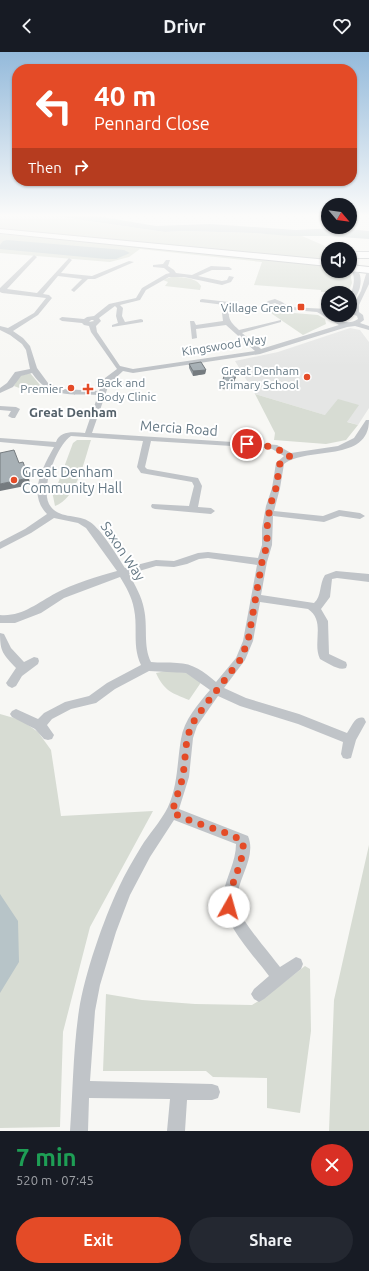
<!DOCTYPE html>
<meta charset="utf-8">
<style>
:root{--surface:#171b24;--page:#242831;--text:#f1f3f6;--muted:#9ea1a6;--accent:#e44b27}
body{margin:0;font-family:Ubuntu,sans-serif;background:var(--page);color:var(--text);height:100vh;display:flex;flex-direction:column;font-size:15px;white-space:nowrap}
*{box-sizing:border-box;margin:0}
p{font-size:13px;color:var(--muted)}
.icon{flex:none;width:22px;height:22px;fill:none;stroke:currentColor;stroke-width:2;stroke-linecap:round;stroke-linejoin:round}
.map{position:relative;height:1079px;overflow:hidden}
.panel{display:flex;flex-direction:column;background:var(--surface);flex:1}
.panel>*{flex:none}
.guide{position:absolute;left:12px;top:12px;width:345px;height:122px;border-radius:16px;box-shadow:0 1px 3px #0004;background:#e44b27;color:#fff;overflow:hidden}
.needle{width:26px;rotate:119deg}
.tools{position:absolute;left:321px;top:146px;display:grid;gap:8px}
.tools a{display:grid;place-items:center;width:36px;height:36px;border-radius:50%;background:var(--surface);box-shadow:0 1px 3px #0004;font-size:20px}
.pin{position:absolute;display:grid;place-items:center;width:34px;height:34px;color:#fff;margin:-17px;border:2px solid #fff;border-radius:50%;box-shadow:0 1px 4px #0007}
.me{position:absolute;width:44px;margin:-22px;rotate:7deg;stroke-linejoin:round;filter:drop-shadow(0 0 3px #0008)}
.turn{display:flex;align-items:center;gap:14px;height:84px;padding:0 16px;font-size:18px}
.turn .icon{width:52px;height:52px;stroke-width:2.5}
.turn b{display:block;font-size:28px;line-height:34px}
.then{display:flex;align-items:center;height:38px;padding:0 16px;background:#0003;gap:8px;font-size:15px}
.round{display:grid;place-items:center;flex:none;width:42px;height:42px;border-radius:21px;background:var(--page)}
.overview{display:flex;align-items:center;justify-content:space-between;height:68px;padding:0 16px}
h1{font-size:24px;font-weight:700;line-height:30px;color:#1e9e55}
.primary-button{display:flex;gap:8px;margin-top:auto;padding:8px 16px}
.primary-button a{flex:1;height:46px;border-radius:24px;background:var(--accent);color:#fff;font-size:16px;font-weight:700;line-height:46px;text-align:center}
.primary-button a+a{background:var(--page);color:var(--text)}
header{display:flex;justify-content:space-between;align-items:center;height:52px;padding:0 16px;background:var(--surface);font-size:18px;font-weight:700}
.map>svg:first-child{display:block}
</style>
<header><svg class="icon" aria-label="back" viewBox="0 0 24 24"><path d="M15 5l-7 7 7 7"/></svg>Drivr<svg class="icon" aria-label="heart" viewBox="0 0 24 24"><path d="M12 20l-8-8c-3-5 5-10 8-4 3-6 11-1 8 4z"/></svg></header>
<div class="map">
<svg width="369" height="1079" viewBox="0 0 369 1079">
<rect width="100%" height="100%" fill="#f7f7f4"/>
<path fill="#e5e6e5" d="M350,276L360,278L369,290V356L358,373L255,342L235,309L278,300Z"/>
<path fill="#d7dcd3" d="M0,164H54L165,180L184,179L253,181L302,184L325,194L324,197L328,198V207L324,208L0,178Z
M0,182L328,212V219H348L350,220L352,231L348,241L321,240V238L254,233L262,210L140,197L129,205L110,210L0,201Z
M171,225C181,225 196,225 201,234L200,238L165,234L168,230L163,228Z
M262,255L294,261L318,263L325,267L326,272L303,283Z
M30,321L40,333L50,339L22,337L14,334L19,324Z
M255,342L325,363L338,347L359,353L347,370L358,373L346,388L326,392L274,388L275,381Z
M77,388H91C84,409 77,446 55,454L51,434H57L73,391Z
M166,619L188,621L202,629L189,648C172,641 164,639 156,621Z
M0,662L21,668L38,680L51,698L61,764L153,759L90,875L63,980L60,1075L0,1076Z
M369,793V1079H329L334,948Z
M305,914L310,917L311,979L300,1061L267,1056V1026L213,1025L206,1019H103L106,942L142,948L195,952L252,953L265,945Z"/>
<path fill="#b7c4c8" d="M54,164H97L156,174L210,172L296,178L337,176L369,179V187L326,184H290L253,181L184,179L165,180Z
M7,188L124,198L130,201L116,207H106L0,197V193L3,189Z
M0,842L18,869L19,910L0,941Z"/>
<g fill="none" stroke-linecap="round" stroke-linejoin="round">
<defs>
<path id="highway" d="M0,177L328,208V214L0,181Z
M350,200H369V206H350Z
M350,213L369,215V221L350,219Z"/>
</defs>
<use href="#highway" stroke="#b3b7ba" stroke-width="2"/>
<path fill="#c0c4c8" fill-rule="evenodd" d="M34,203L37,205L36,206L7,237L37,241L69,206L72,208L61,221L92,224L129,209L134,210L95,227H88L74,240L71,238L82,227L58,224L43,242L49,243L52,246L38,263L13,279L23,286L30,294L37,316L48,331L63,337L99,339L105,326L117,317L91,280L89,274L84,273L82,271L62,269L59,267L62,265L84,267L87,265L94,264L109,252L136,246L142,236L166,222L170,221L164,216L153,215V213L163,212L166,208H170L168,214L174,218L176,221L192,223L211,214L229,215L232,217L231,218H212L198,224L222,229L227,228L229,224L234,225L231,230L222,233L184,225H169L146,238L140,248L120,253L123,256L122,264L125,270L141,267L143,268V270L112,275V273L118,271L116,264L117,256L115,254L99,266L101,269L96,274L97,280L120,314L133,317L255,299L226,273L196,277L197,286L192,287L190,269H194L196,273L223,269L222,261L225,253L200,250V248L202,247L238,251V253H231C226,265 230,270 239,278L281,268V270L242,281L261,297L339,273L317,260L270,256L265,252L268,249L275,247L282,250L289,255L328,257V261H326L328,263C339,266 346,275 358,267L357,264L350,261V257L353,258V253L361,239L366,222L369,220V232L359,253V260L363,263L364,268L360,271L369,274V278L355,274L347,275L260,302L133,321L123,319L109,332L92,381L265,392L277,393L291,401L338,394L354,386L366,368H369C369,411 308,394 284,412L280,436L274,459L323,464L339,458L360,461L365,464L360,467L340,464L324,470L273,464L272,493L267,510L261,543L314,551C322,544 319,532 325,523L336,519L369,522V530L337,526L332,527L330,545L321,557L328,569L329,602L346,610L347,613L346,616C338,619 328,611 320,607C312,591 326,569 308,557L260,550L253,589L245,608L224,636L246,646L299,662L347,681C352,674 355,663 364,666L366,670L356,688L351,706L347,707L343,706L341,702L343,690L298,672L240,654L218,644L197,674L193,686L189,725L179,757L248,784C258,808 232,831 238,856C240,867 271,903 280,915L296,905L301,907L303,912L301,917L264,947L259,950L254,947L251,942L254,937L269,924C254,904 220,868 223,843C226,825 236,810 236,792L174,768L150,805L130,843L116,880L100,933L95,959L90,1029L212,1032L218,1034L220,1040L218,1046L212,1048H187L185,1079H167L170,1047L89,1046L88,1079H70C73,1039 73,998 79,958C85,921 103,869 119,835C125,822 133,808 141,795C149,782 161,769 168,755C178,733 177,710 181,687C184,668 198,652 210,638L186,621L149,619L115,637L96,651L71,657L52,667L47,673L54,683L52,687L48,688L44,687L35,677L12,665L10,662L12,659L16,657L38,667L44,661L65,650L89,644L107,631L141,613C132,594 138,576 134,557C132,545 126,535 120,525L64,546L41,561L15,571H0V563C22,565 37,551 56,541C72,532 99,524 117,519L86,476L78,471L54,466L31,481L0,497V490L25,477L47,462C27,442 43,415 54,395L0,390V386L56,390C60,378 74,380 85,381L98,343C71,342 48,346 32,321L21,324L13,335L0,341V336L7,331L15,320L30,317L26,298L22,292L10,283L0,278V274L8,276L34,261L46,246L2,241L0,240V236ZM275,251L281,254L272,252ZM91,268H93L94,269L89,270ZM71,384L143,389L137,415L141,421L192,430L194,434L189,454L152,452L151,454L152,456L155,457L211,462L215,459L211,456L198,455L202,434L198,426L147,417L145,415L151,389L265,396L272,397L284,404L276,411L272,436L266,454L262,476V493L258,506L208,500L198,501L174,509L156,508L125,516C118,505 101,477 90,470C79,462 60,467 51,455C38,440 57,393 71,384ZM208,506L257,513L243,589L236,606L216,630C204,620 193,611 177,611C168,610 159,611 151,610C143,594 148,575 144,557C142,545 135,533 129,522L156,514L174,515L187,512L199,507Z
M354,215C366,222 360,245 350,251C350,238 358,230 351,217Z
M0,354L16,355L20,357L15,366H12L8,364L11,359L0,358Z
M0,581L4,582L11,596L24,610L34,605L38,606L39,609L38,612L22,624L16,634L12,636L8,634L6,631L16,616C3,602 0,600 0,581Z"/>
<use href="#highway" fill="#fff" fill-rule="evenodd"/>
</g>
<path fill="#90979c" d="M189,312L206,318L205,322L193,324L189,316Z
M237,318L236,324L232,338L222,337V331Z"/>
<path fill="#757b7f" d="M206,318L205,322L193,324V319Z
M237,318L236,324L232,338L233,332Z
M29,426L30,433L0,439V432Z"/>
<path fill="#a7b0b5" stroke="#757b7f" d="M201,310L206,318L193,319L189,312Z
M226,317L237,318L233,332L222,331Z
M14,398L19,411L23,410L29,426L0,432V401Z"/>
<linearGradient id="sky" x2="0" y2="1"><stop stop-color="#94badb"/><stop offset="0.52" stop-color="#fbfbfa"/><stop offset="1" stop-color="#fbfbfa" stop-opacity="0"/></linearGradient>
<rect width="369" height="315" fill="url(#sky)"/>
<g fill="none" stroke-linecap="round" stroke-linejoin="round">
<path stroke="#e44b27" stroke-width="7" stroke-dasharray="0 12.6" d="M229,855C228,832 245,812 243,789C221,776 194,773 172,760L183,725L187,686L192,672L203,656L240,608L248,589L262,510L267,493V476L270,454L276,436L280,411L290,404L274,395L247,392"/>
</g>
<g fill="#e44b27" stroke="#fff" stroke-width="1.5">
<rect x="297" y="251" width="8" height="8" rx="2"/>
<circle cx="307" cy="325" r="4"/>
<circle cx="71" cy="336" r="4"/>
<path d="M86 331h4v4h4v4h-4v4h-4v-4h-4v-4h4z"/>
<circle cx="14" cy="428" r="4"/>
</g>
<g text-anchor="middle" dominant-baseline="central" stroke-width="4" stroke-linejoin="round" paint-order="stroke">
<g font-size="12" fill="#667985" stroke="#fff" text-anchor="end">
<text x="293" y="255">Village Green</text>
<text x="299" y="318">Great Denham<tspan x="299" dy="14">Primary School</tspan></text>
<text x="97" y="330" text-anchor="start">Back and<tspan x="97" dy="14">Body Clinic</tspan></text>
<text x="63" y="336">Premier</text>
</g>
<g font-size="12" fill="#667985" stroke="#fff">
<text transform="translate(224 293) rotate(-9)">Kingswood Way</text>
</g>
<g font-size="13" font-weight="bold" fill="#54616a" stroke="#fff">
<text x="73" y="360">Great Denham</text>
</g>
<g font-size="14" fill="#667985" stroke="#fff">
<text transform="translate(179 376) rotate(4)">Mercia Road</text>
<text transform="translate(123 499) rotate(56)">Saxon Way</text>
</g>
<g font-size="14" fill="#667985" stroke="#fff" text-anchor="start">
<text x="22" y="420">Great Denham<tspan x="22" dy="16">Community Hall</tspan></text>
</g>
</g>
</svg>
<div class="tools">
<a><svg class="needle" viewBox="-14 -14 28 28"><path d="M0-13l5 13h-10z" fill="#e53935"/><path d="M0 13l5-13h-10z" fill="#9ea1a6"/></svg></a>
<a><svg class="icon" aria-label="sound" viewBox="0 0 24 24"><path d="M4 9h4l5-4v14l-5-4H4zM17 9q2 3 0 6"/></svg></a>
<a><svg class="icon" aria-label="layers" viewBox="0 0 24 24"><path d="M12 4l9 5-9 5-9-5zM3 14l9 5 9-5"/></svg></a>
</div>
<div class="pin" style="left:247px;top:392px;background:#d93025"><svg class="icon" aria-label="arrive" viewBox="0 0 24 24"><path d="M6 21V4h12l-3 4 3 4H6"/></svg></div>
<svg class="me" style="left:229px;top:855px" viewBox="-20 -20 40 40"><circle r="19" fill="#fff"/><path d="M0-13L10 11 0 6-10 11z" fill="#e44b27"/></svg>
<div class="guide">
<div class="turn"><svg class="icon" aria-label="left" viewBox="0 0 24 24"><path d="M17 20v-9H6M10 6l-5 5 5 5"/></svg><div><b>40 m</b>Pennard Close</div></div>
<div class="then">Then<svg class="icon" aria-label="right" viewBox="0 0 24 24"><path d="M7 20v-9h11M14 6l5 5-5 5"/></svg></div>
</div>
</div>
<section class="panel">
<div class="overview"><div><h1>7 min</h1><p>520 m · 07:45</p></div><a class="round" style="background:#d93025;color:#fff"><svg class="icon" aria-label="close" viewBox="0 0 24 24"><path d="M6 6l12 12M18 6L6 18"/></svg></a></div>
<div class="primary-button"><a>Exit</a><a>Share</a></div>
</section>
